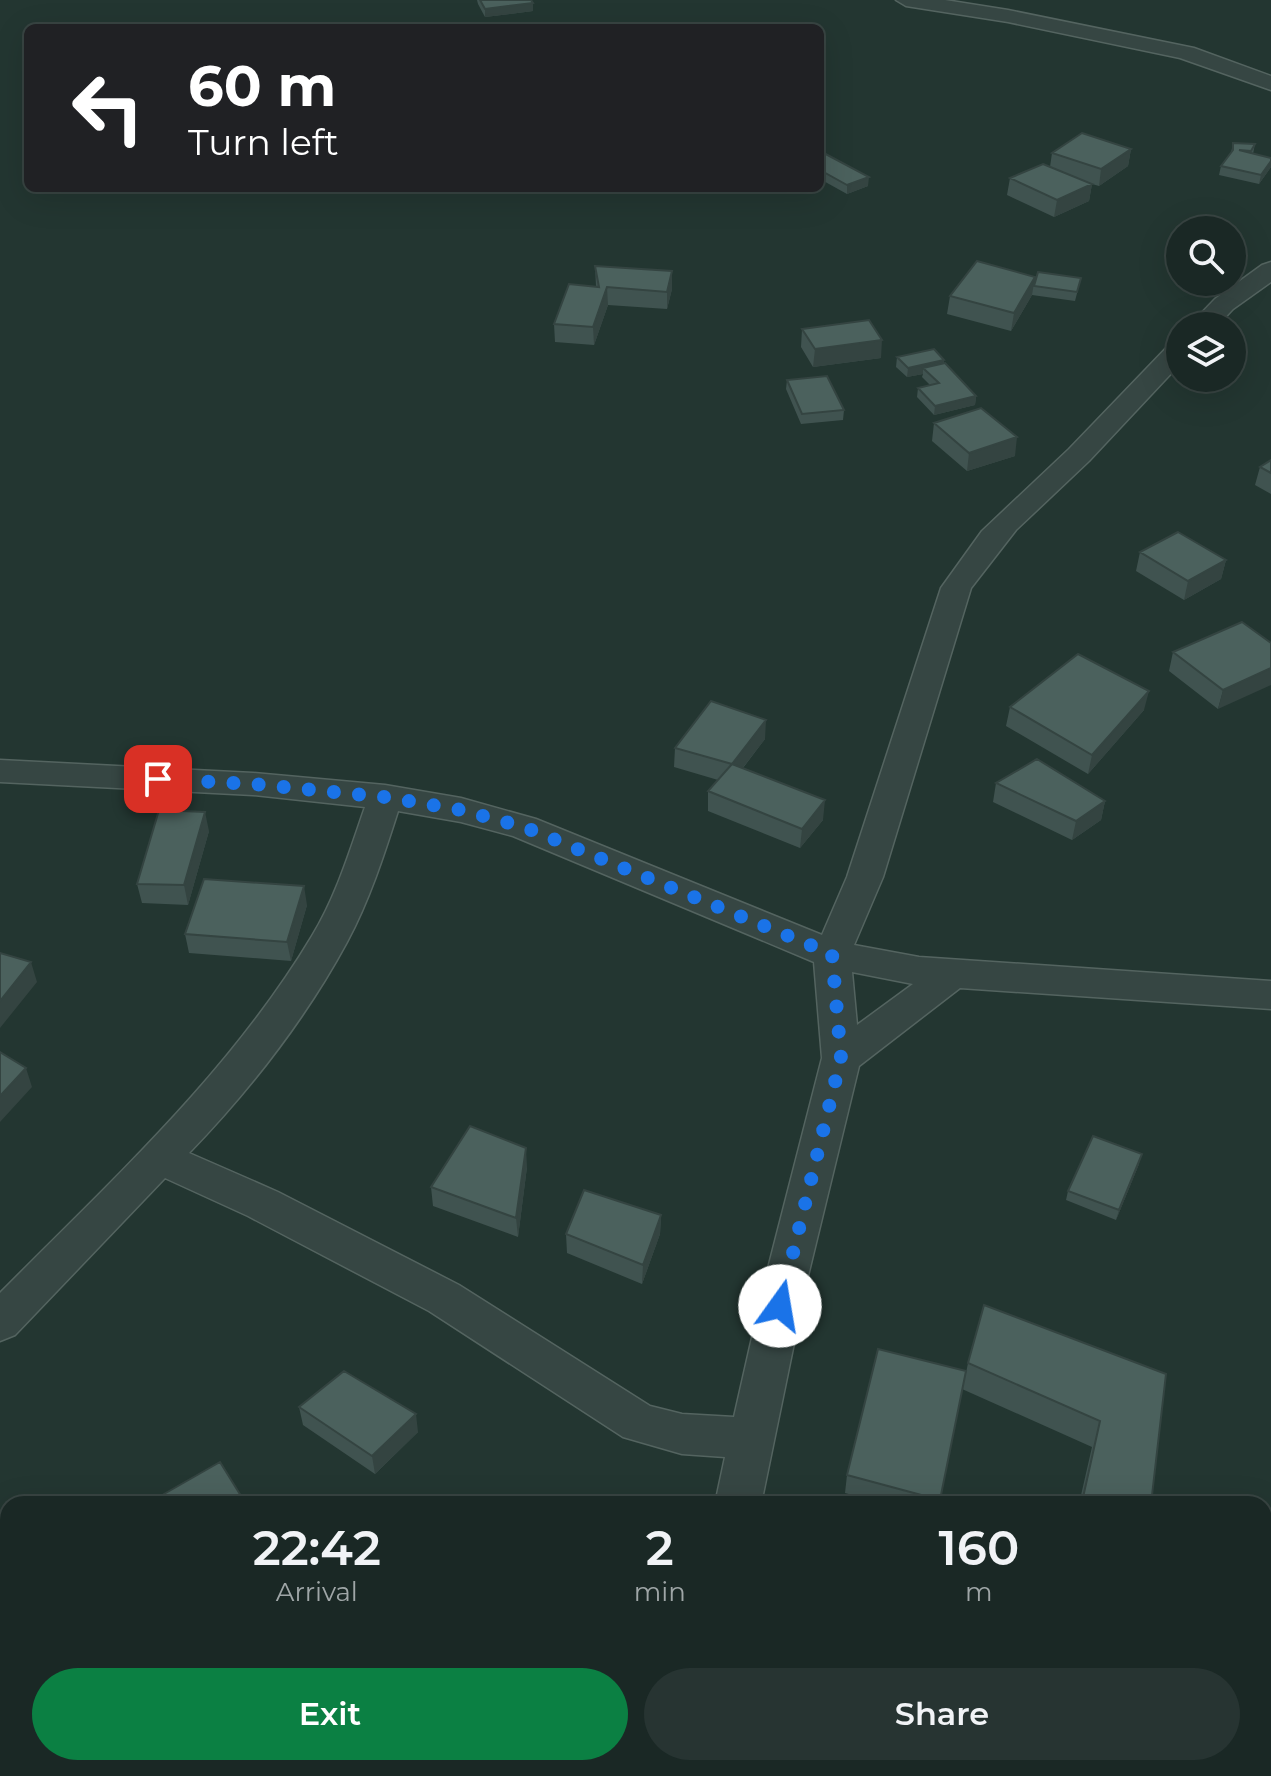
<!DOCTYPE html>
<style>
:root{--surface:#1a2825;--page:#273432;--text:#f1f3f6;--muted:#9fa6a7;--line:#384442;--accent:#0b8043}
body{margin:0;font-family:Montserrat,sans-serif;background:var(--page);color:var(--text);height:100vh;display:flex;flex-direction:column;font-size:30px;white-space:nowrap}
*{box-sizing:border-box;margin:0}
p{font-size:26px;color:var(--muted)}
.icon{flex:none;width:44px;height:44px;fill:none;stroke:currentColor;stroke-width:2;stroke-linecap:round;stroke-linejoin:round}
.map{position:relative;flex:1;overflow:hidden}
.sheet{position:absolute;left:0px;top:1496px;width:1272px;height:280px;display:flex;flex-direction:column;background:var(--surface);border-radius:24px 24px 0 0;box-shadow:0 8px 32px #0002,0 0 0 2px var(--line)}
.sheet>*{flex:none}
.guide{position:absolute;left:24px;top:24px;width:800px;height:168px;border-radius:12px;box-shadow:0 8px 32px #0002,0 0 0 2px var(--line);background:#202124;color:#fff;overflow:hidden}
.tools{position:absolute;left:1166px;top:216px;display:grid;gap:16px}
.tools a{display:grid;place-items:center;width:80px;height:80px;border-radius:50%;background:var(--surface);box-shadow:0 8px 32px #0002,0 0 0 2px var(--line);font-size:40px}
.pin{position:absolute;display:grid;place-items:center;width:68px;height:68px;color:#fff;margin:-34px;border-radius:16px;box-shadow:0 4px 12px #0006}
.me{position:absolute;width:88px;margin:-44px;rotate:13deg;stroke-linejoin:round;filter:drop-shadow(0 0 6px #0008)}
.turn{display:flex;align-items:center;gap:28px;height:168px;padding:0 32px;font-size:36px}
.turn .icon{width:104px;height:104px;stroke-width:2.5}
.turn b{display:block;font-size:56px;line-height:68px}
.eta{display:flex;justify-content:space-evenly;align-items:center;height:136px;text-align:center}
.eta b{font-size:48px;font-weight:600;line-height:56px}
.cta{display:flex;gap:16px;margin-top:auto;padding:16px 32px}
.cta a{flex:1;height:92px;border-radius:48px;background:var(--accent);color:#fff;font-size:32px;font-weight:600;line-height:92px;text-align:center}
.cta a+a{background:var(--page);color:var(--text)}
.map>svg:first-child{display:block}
</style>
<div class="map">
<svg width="1271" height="1776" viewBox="0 0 1271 1776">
<rect width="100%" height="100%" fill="#233631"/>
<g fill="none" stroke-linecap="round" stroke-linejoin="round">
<defs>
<path id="street" d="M896,0H945L1008,10L1194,48L1271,76V90L1180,58L1008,22L906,6Z
M1271,262V282L1233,309L1217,326H1189L1215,299L1262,265Z
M1180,341V364L1089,461L1016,530L971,588L883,877L854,945L919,957L1271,981V1009L960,988L859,1066L807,1280L761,1504H715L725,1457L682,1454L623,1437L429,1311L248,1216L165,1178L15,1335L0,1341V1293C111,1181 230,1073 312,936C336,897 350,850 365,807L253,795L0,782V760L253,773L385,785L461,798L536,819L822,935L847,877L941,588L982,531L1069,449L1171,343ZM398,811L461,822L513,836L814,962L822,1058L765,1280L734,1417L682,1414L650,1406L459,1285L278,1192L189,1153C249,1091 306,1018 347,942C369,901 384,855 398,811ZM852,972L913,984L857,1025Z
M664,1768H716L715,1776H663Z"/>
</defs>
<use href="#street" stroke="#546460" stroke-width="3"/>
<use href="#street" fill="#364643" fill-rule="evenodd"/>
</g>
<path fill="#405350" d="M477,0H531L533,3V11L485,17L478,4Z
M1233,143L1255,144L1253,154L1271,167L1259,184L1219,175L1221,166L1231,153Z
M1131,149L1128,166L1099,186L1092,184L1089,201L1054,217L1007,195L1010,178L1050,167L1052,153Z
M820,151L868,186L847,194L820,179Z
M595,266L672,271V289L667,309L608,305L594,345L555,342L554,324L596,286Z
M1035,277L1034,286L1081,278L1075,301L1032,295L1011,331L947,314L950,296Z
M802,329L881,358L813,367L801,347Z
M897,357L944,360V364L976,396L975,405L934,415L917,397L918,388L930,385L922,377L923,374L907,377L896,367Z
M787,380L844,410L843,420L801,424L786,389Z
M934,423L1015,456L967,471L932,441Z
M1271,460V494L1255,485L1260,467Z
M1140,552L1226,560L1221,579L1184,600L1136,571Z
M1242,622L1218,709L1169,671L1173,652Z
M1010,707L1144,710L1088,774L1006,726Z
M765,739L743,768L823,820L800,848L708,811V791L718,780L674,767L675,748Z
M996,783L1105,801L1101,820L1072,840L993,802Z
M209,831L188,905L142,903L137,884Z
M307,905L291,961L189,953L185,934Z
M1139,1164L1116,1220L1066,1200L1068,1191Z
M527,1167L518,1237L433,1206L431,1187Z
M661,1215L660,1234L642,1284L567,1253L566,1234Z
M968,1363L1166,1374L1151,1504H1079L1092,1447L962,1389L939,1504H886L845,1493L847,1475L966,1373Z
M299,1407L418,1432L375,1474L303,1425Z"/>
<path fill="#344441" d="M533,3V11L485,17V9Z
M1131,149L1128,166L1099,186L1101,169Z
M1271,161V167L1259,184L1261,175Z
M869,177L868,186L847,194V185Z
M1092,184L1089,201L1054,217L1057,200Z
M672,271V289L667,309V292Z
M1035,277L1032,295L1011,331L1014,313Z
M607,287L608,305L594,345L593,327Z
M882,340L881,358L813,367L815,349Z
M944,360L943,369L923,368V374L907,377L908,368Z
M976,396L975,405L934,415L935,406Z
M1017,437L1015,456L967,471L969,453Z
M1226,560L1221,579L1184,600L1188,581Z
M1271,668V685L1218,709L1223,690Z
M1149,691L1144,710L1088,774L1092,755Z
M766,720L765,739L731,783L732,764Z
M825,800L823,820L800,848L802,829Z
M1105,801L1101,820L1072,840L1076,821Z
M205,812L209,831L188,905L184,885Z
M304,886L307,905L291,961L287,942Z
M31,962L37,982L0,1028V1001Z
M26,1068L32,1087L0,1122V1096Z
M526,1148L527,1167L518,1237L516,1218Z
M1142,1154L1139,1164L1116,1220L1119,1210Z
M661,1215L660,1234L642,1284L643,1265Z
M416,1414L418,1432L375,1474L372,1456Z"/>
<path fill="#4b615d" stroke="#344441" stroke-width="2" d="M480,0H531L533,3L485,9Z
M1082,133L1131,149L1101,169L1052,153Z
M1233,143L1255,144L1251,151L1239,150L1271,158V161L1261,175L1221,166L1233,150Z
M820,151L869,177L847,185L820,170Z
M1043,164L1092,184L1057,200L1010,178Z
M977,261L1035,277L1014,313L950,296Z
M595,266L672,271L667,292L607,287L593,327L554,324L569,284L599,287Z
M1038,272L1081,278L1077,292L1034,286Z
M869,320L882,340L815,349L802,329Z
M934,349L944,360L908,368L897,357Z
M945,363L976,396L935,406L918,388L939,383L923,368Z
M827,376L844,410L802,414L787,380Z
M981,408L1017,437L969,453L934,423Z
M1271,460V473L1260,467Z
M1178,532L1226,560L1188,581L1140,552Z
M1242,622L1271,643V668L1223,690L1173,652Z
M1078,654L1149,691L1092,755L1010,707Z
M711,701L766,720L732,764L675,748Z
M1037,759L1105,801L1076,821L996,783Z
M732,764L825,800L802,829L708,791Z
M159,810L205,812L184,885L137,884Z
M204,879L304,886L287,942L185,934Z
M0,953L31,962L0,1001Z
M0,1052L26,1068L0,1096Z
M470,1126L526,1148L516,1218L431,1187Z
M1093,1136L1142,1154L1119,1210L1068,1191Z
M584,1190L661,1215L643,1265L566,1234Z
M984,1305L1166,1374L1151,1504H1085L1082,1502L1100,1421L968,1363Z
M878,1349L966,1371L940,1500L847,1475Z
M344,1371L416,1414L372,1456L299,1407Z
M220,1462L246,1504H170L164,1494Z
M8,1612V1658L0,1645V1617Z"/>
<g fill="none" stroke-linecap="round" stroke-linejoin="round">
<path stroke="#1a73e8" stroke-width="14" stroke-dasharray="0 25.2" d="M158,779L253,784L385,797L461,810L524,827L832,954L841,1058L780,1306"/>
</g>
</svg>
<div class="tools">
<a><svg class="icon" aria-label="search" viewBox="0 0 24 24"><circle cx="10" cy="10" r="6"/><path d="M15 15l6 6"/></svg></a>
<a><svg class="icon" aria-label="layers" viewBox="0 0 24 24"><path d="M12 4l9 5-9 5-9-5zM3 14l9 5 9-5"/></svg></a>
</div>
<div class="pin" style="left:158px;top:779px;background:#d93025"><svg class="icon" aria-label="arrive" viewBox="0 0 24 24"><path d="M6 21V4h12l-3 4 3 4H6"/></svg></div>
<svg class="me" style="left:780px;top:1306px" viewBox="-20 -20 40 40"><circle r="19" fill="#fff"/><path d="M0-13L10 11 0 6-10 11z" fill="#1a73e8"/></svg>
<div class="guide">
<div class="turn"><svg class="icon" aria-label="left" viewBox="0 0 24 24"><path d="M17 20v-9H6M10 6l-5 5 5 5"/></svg><div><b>60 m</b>Turn left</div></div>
</div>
<section class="sheet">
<div class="eta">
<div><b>22:42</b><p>Arrival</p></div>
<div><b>2</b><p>min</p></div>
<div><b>160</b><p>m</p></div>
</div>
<div class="cta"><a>Exit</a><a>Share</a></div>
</section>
</div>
